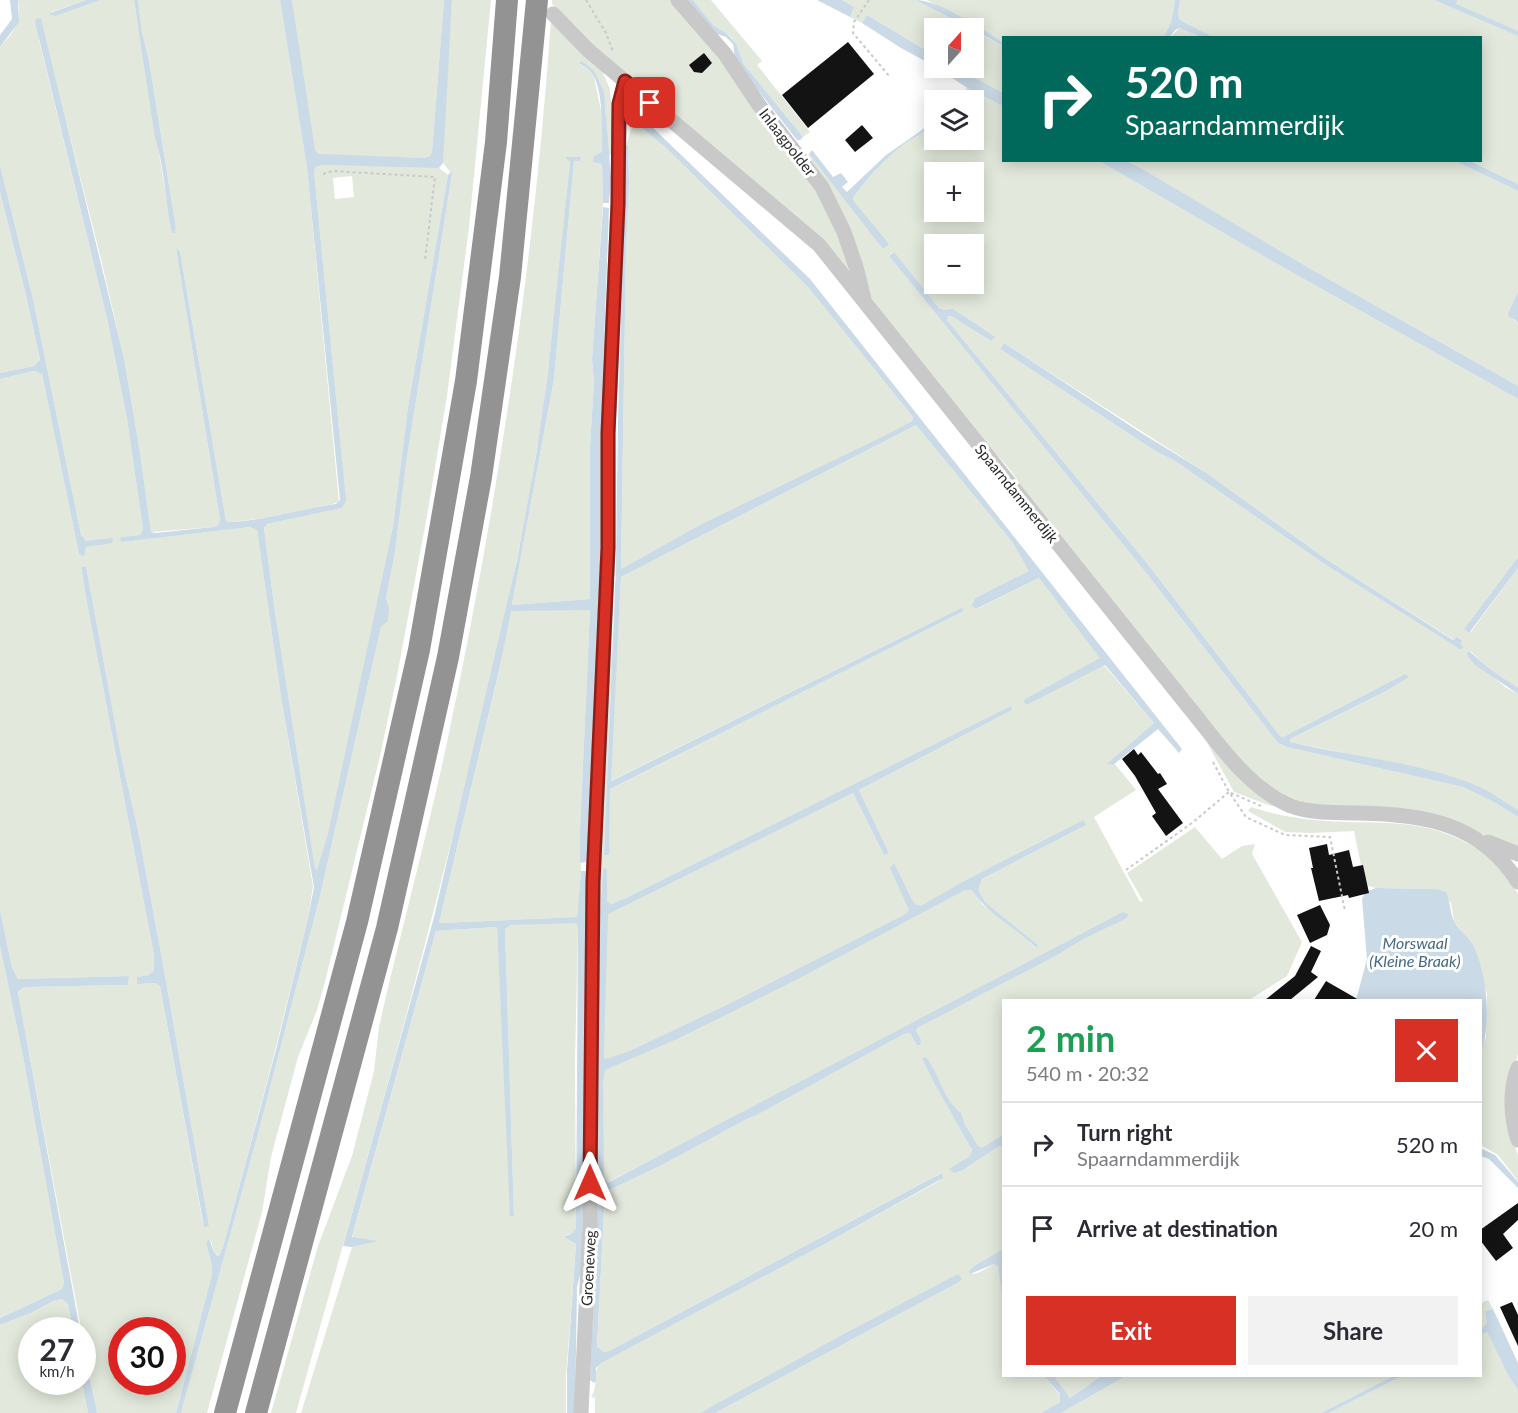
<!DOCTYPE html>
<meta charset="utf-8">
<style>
:root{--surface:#fff;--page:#f2f2f3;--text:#2b2b33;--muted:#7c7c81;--line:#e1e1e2;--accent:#d93025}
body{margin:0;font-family:Lato,sans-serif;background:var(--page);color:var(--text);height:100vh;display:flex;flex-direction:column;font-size:22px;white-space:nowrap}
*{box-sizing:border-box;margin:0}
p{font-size:20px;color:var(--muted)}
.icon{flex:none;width:33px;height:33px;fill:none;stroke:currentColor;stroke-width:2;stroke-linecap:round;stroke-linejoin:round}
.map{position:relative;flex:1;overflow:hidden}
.panel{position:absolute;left:1002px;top:999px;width:480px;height:378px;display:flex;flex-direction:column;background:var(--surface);border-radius:0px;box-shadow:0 3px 15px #0003}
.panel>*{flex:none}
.banner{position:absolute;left:1002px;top:36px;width:480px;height:126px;border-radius:0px;box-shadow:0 3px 15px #0003;background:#00695c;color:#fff;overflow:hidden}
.needle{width:39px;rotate:21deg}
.fabs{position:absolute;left:924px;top:18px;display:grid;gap:12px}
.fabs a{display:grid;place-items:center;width:60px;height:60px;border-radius:0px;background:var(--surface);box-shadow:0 3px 15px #0003;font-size:30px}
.speed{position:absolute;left:18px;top:1317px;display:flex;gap:12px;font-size:30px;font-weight:700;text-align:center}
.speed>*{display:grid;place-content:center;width:78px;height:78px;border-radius:50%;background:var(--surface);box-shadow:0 3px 15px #0003;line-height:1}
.speed small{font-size:15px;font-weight:400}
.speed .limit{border:9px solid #d22;background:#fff;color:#111}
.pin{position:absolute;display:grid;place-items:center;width:51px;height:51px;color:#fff;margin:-26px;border-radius:12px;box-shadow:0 3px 9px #0006}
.me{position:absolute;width:66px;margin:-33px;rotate:0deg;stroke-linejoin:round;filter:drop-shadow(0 0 4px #0008)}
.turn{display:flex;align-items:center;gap:21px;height:126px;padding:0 24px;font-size:27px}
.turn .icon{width:78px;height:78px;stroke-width:2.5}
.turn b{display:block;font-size:42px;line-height:51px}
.round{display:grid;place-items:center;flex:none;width:63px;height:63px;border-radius:0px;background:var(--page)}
.headline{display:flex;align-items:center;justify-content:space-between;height:102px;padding:0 24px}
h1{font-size:36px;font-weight:700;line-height:45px;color:#1e9e55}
.primary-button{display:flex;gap:12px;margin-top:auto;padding:12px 24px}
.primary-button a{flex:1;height:69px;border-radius:0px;background:var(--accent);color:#fff;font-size:24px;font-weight:700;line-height:69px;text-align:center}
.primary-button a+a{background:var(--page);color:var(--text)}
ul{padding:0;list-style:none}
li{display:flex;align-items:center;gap:18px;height:84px;padding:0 24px;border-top:2px solid var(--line)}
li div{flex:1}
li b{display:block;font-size:22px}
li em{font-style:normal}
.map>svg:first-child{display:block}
</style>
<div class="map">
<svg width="1518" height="1413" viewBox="0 0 1518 1413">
<rect width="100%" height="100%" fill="#fff"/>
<path fill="#e2e8db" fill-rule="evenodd" d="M18,0H86L51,12L52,16L101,0H134L172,232L176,231V228L149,61L142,32L138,0H280L307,168L339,502C325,507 237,525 226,521L180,251L176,249L220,520L218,525L214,527L151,532L140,452L124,358L100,255L44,34L39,40L108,323L127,419L143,529L140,535L121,537L123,542L250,527L257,530L281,697L313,886L308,918L273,1059L223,1247L219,1256L214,1252L211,1241L206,1242L212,1266V1274L176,1413H97L18,994L22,988L26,987L128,985L129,976L18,979L12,967L0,910V379L34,371L42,374L79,554L86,547L96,545L83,539L81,535L33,299L0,165V47C15,31 22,21 18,0ZM86,566L122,762L139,835L162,959L209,1226L203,1224L160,986L155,983L139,984L137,977L149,975L155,971L154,955L87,603L81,567ZM122,1330H172V1382H122Z
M292,0H444L432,152L430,156L425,158L330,155L319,154L314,150Z
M452,0H491L469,227L447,396L427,516L397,676L380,756L325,982L317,1010L298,1057L271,1157L262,1212L207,1413H181L258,1134L320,896L381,627L385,624L386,599L395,552L407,457L452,174L443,163L442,153Z
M552,0H674L816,184L857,282L574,29L552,4Z
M693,0H711L762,61L757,65L810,132L803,137L743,63L736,43L730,36L714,26Z
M842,0H915L970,28H934V55L867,15L862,23L850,17L854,7Z
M927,0H1175L1171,22L1164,37L1004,38L1003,42Z
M1180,0H1434L1518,36V184L1470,161L1480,160V38L1213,37L1180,20L1178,14Z
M1458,0H1518V31L1460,7L1456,4Z
M551,20L602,71L610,89L614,146L609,158C600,118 617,92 582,61L580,64L591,71L594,77L602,115V153L594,162L602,164L603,203L592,360L594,382L590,445V599L512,605L554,379L574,161H580L566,159L570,160C560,259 552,357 536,455C519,559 495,662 470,765C418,982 356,1198 296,1413H271L318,1246L352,1156L374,1071L379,1027C400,933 426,841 446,747C497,507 534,265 551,20Z
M1179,28L1201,37L1170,38Z
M974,31L1003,46V93L957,68H974Z
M968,87L1003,106L1004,160L1099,161L1286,269L1518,399V557L1464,629L1470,633L1518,568V688L1490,669L1470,651L1466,654L1505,687L1518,694V810L1497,796L1375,759L1290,742V739L1384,692L1405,674L1283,737L1280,736L1146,562L947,320V317L951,316L991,341L994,337L974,324L939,308L893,252L889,256L1147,574L1278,743L1287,747L1326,756L1463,787L1494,802L1518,817V849L1439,816L1321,807C1284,799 1264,783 1237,757L1025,495C1021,482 1002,457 990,451L870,300L808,156L809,154L884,248L888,244L854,203L853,198C866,179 885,159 903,145C914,137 925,133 934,123V140H974V100H956ZM934,172H974V212H934ZM934,244H974V284H934ZM1004,343L1205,472L1326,559L1454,640L1458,637L1462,640L1461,644L1464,647L1461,650L1329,567L1175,461L1157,452L1000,349Z
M637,124L665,147L808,287L913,417L912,421C817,474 715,515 621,569L626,252L629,183L628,146H626L631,129Z
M1126,161H1455L1518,191V292L1509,311L1513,320L1518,322V386L1309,268Z
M324,165L427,166L439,168L448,175L408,407L393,526L329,833L317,870L315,869L274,605L264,528L267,524L342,508L341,452L314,171L316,167ZM352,176L354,197L335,199L333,178Z
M0,192L25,291L40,361L34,366L0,373Z
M916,425L1013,543L1030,571L975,598L977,609L1039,578L1101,658L1025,699L1103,664L1154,723L1108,764L1113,765L1115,764L1136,790L1094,817L1140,902L1143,901L1127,873L1195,827L1222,859L1242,846L1255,844L1252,854L1302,942L1287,976L1249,1000H1004L1003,1143L976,1151L923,1058L934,1083L971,1148L972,1153L963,1170L999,1146L1003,1147V1249L977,1264L970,1274L978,1273L994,1264L998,1266L1004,1301V1376H1044L1060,1395V1402L1041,1413H715L959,1282L700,1413H595V1398L591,1397C599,1386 592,1373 600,1363L823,1245L939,1181L941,1173L609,1351L604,1352L597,1348L605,1192L660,1166L747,1119L757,1115L904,1034L910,1033L913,1037L909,1025L730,1120L596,1188V958L608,685L613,641L604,855H608L610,789L962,612L963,609L961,608L610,781L621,577ZM1012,710L859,790L889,853L884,855L853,793L620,907L600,911L603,868L607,870V901L611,904L626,898ZM1086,825L982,879L977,890L985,902L1038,945L1035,948L1026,938L982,904L966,880Z
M590,609L580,830L581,871L577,917L439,923L499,672L509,615L511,611Z
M1204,737L1282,808L1268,805L1234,792Z
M1251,807C1272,814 1292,818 1314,820C1376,826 1423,814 1479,850C1495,861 1510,876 1518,894V1053L1510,1091L1509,1130L1518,1155V1181L1498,1155L1481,1145L1480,1054L1486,1037L1487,993L1462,932L1454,921L1451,903L1436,889L1376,888L1365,885L1354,831L1311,833L1285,832L1248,811Z
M567,922L576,923L578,929L575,1062L576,1230L571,1234L565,1235V1238L576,1244L566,1376V1413H301L352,1247L376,1241L352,1238L436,931L497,927L511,1216L514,1215L505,929L511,925Z
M0,946L23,1056L64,1283L62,1289L0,1318Z
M62,1299L68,1304L73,1330H32V1382H82L88,1413H0V1325L31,1313L53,1301Z
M1488,1300L1493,1309L1485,1311L1487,1323L1481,1330V1303Z
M1487,1332L1508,1375L1518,1390V1413H1329L1402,1376H1480L1481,1335Z
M1054,1376H1101L1070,1398Z
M1126,1376H1393L1321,1413H1061Z"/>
<path fill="#cadae6" d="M10,0H18L19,22L0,47V35L12,19Z
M86,0H101L55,16L50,15V13Z
M134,0H138L142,32L149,61L176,228L175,233H172C165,201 165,168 155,138Z
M280,0H292L315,150L319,154H324L425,158L430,156L432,152L444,0H452L443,163L439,168L324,165L316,167L314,171L346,501L342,508L267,524L264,528L274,605L315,868L317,870L328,834L393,526L408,407L448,175L452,171V174L407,457L395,552L386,599L389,608L388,621L381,627L320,896L258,1134L181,1413H176L212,1274V1266L206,1242L209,1240C213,1245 212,1254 219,1256L223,1247L276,1050L308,918L314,887L281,697L257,530L250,527L123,542L120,540L121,537L140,535L143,529L127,419L108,323L35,22L36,19L41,18L42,23L124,358L140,452L151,532L155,533L214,527L218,525L220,520L176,249L180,251L226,521C240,526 316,506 336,504L340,500L307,168Z
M687,0H693L714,26L726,33L736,43L743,63L803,137L800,140H797L754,85L735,58L733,44L726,37L714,33Z
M817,0H842L854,7L850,17Z
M915,0C940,0 981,29 1003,42V46L974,30V28H970Z
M1175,0H1180L1178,14L1180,20L1213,37H1201L1179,28L1175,30L1170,37H1164L1171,22Z
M1434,0H1458L1456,4L1518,31V36Z
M867,15L934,55V66L901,48L862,23Z
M582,61L594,71L604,92L611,179L609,203H603L602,164L593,162L594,156L602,152C602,133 604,87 591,72C588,68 583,66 579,63Z
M937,68H957L1003,93V106L966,87Z
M934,118V123C925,133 914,137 903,145C885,159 866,179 853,198L855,203L889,244L883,249L809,154L812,150L833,177L841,173L848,182L842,187L847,192L886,155L922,130Z
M638,120L648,123L810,279L1182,749L1179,753L1158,729L1113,765L1107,764L1154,723L1105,665L1028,704L1024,703L1025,699L1100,658L1039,578L976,609L972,606L975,598L1029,571L1013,543L916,425L621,577L611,781L961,608L964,609L962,612L610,789L609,855H604L616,564L618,419L626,146L628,145L629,183L626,252L621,569L702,524L880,438L912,421L913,417L808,287L665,147L637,124L629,128L633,122Z
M566,157H581L580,161H574L554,379L512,605L590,599V445L594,382L592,359L603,207L609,208L601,430V543L587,862L580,863V830L590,610L511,611L499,671L439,923L577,917L581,871H588L582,1268L577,1287L575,1413H567V1371L576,1244L565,1238V1236L571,1234L576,1229L578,929L576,923L511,925L505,929L514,1216H510L497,927L436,931L352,1237L378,1241L352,1247L343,1246L434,917L517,560L536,456L548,372L570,161L566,159Z
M1099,161H1126L1142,169L1309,268L1518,386V399L1286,269Z
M1455,161H1470L1518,184V191Z
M0,165L33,299L81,535L86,541L113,538L112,543L86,547L84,556L79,554L42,374L34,371L0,379V373L34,366L40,360L25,291L0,192Z
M894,252L939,308L944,310L953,309L995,337L991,341L951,316L947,317V320L1146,562L1280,736L1283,737L1405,674L1409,677L1384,692L1290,739V742C1349,756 1412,761 1470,783C1487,789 1503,800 1518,810V817L1494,802L1463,787L1326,756L1287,747L1278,743L1147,574L889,256Z
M1518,292V322L1508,316L1509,311Z
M1004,343L1143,434L1205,472L1326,559L1453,640L1457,637L1462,640L1461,644L1464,647L1461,650L1329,567L1175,461L1157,452L1000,349Z
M1518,557V568L1469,633L1464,629Z
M86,566L122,761L139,835L162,959L208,1220L209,1226L204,1227L160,986L155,983L139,984H137V977L149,975L154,971V955L87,603L81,567Z
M1469,651L1490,669L1518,688V694L1475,665L1466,654Z
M1011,706L1012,710L859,790L889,853L884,855L853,793L608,914L604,1048V1058L607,1059L630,1051L731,1003L906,914L909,910L890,868L894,863L912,900L915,904L921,906L966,880L1084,820L1086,825L982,879L978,890L985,902L1038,945L1036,948C1016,927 989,916 972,890H965L792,982L677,1039L605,1070L603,1081L604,1180L609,1182L1123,912L1129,915L1125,919L1083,939L1057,955L917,1028L916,1031L921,1040L920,1045H917L910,1033L904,1034L757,1115L747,1119L660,1166L605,1192L597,1347L604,1352L609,1351L932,1178L942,1173L943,1178L823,1245L601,1363L596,1368V1381L594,1383L590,1380L598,1196L600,911L603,868L607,869V901L611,904L626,898Z
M1376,888L1436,889L1446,892C1450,901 1450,910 1453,919C1457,929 1468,936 1473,945C1488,976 1491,1022 1481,1054L1480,1000H1356L1367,959L1362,899L1365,892Z
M0,910L12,967L18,979L129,976L128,985L26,987L22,988L18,993L80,1330H73L68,1304L62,1299L53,1301L31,1313L0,1325V1318L62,1289L64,1283L23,1056L0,946Z
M926,1057C939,1074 944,1101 961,1113L965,1125L978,1146L982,1148L1003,1135V1147L999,1146L963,1170L954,1173L949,1169L970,1156L972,1150L934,1083L922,1058Z
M1480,1148L1495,1155L1518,1182V1188L1489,1159L1481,1156Z
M1003,1249V1301L998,1266L994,1264L970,1274L969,1271L977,1264Z
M958,1274L962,1279L959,1282L715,1413H700L844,1334Z
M1493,1309L1518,1363V1390L1508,1375L1487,1332L1481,1335V1330L1487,1323L1485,1311Z
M83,1344L96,1407L97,1413H88L82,1382Z
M1044,1376H1054L1070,1398L1101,1376H1126L1061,1413H1041L1060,1402V1394Z
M1393,1376H1402L1329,1413H1321Z"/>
<path fill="#131313" d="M848,42L874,74L808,128L782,95Z
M704,53L712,63L702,73L694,72L689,65Z
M862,125L873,138L855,152L845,140Z
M1134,749L1138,755L1141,752L1158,774L1160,773L1167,784L1158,789L1183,823L1166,836L1152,816L1156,813L1135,776L1122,759Z
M1327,844L1329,855L1349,850L1353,867L1363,865L1369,893L1349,898L1348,895L1319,901L1311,868H1313L1309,848Z
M1320,905L1330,925L1327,935L1310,943L1297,915Z
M1311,946L1321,951L1311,972L1318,977L1290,1000H1265L1295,976Z
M1326,981L1359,1000H1314Z
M1518,1203V1220L1503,1234L1513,1248L1496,1261L1480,1240V1230Z
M1512,1302L1518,1315V1346L1500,1307Z"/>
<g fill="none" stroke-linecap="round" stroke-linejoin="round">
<path stroke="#c9c9c9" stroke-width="2" stroke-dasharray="3 3" stroke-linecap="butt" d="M586,0L606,33L613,52
M869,0L854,22L853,33L890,77
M323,174L333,171L435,177L425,260
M1213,762L1229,792L1261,806
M1126,870L1192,823L1229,792L1246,817L1285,835L1330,837L1345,911"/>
<path stroke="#c9c9c9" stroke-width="15" d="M678,0L725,54L759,105L822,187L844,232L856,267L864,299
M553,14L588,50L819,245L1187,705C1217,741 1246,787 1291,806C1313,814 1336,812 1359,813C1423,814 1481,823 1518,882
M1488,842L1518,854
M1518,1068C1509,1090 1511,1118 1518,1140
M581,1413L590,1224L593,883L608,548V433L618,204L619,104L625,81"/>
<path stroke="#939393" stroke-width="22" d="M225,1413L357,922L419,650L466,381L496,142L507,0
M256,1413L387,928L448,657L481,477L510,277L537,0"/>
</g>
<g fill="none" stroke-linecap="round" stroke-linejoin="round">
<defs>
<path id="route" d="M590,1183L593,882L608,548V433L618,204L619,104L625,81L650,103"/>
</defs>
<use href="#route" stroke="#8d1f18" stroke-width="15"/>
<use href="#route" stroke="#d93025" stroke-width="10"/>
</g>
<g text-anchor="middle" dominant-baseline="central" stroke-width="6" stroke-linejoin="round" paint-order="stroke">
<g font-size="15" fill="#2c2c2c" stroke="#fff">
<text transform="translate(788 142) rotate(52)">Inlaagpolder</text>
<text transform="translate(1017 493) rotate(51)">Spaarndammerdijk</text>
<text transform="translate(588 1268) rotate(-87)">Groeneweg</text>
</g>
<g font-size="16" font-style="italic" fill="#456983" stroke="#fff">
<text x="1415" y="942">Morswaal<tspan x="1415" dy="18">(Kleine Braak)</tspan></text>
</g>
</g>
</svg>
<div class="fabs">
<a><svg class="needle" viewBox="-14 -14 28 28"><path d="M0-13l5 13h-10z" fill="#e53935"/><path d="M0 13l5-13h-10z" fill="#7c7c81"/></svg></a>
<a><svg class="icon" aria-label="layers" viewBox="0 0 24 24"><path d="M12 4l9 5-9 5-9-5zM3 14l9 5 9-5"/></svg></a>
<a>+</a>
<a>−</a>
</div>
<div class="speed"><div>27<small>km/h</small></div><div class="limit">30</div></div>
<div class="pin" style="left:650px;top:103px;background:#d93025"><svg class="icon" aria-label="arrive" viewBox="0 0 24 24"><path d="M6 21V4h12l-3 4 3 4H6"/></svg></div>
<svg class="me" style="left:590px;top:1183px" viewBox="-20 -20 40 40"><path d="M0-17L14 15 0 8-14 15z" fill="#d93025" stroke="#fff" stroke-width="4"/></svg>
<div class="banner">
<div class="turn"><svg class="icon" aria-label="right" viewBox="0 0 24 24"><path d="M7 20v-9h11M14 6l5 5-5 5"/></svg><div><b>520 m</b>Spaarndammerdijk</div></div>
</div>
<section class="panel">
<div class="headline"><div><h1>2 min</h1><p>540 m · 20:32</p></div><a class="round" style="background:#d93025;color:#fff"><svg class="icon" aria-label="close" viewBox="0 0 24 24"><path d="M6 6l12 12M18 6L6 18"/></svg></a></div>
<ul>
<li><svg class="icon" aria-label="right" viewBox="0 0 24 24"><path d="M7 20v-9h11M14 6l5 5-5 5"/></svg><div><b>Turn right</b><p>Spaarndammerdijk</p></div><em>520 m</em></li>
<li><svg class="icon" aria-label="arrive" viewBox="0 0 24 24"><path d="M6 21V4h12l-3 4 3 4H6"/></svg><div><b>Arrive at destination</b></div><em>20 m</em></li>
</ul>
<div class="primary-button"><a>Exit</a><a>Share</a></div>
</section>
</div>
